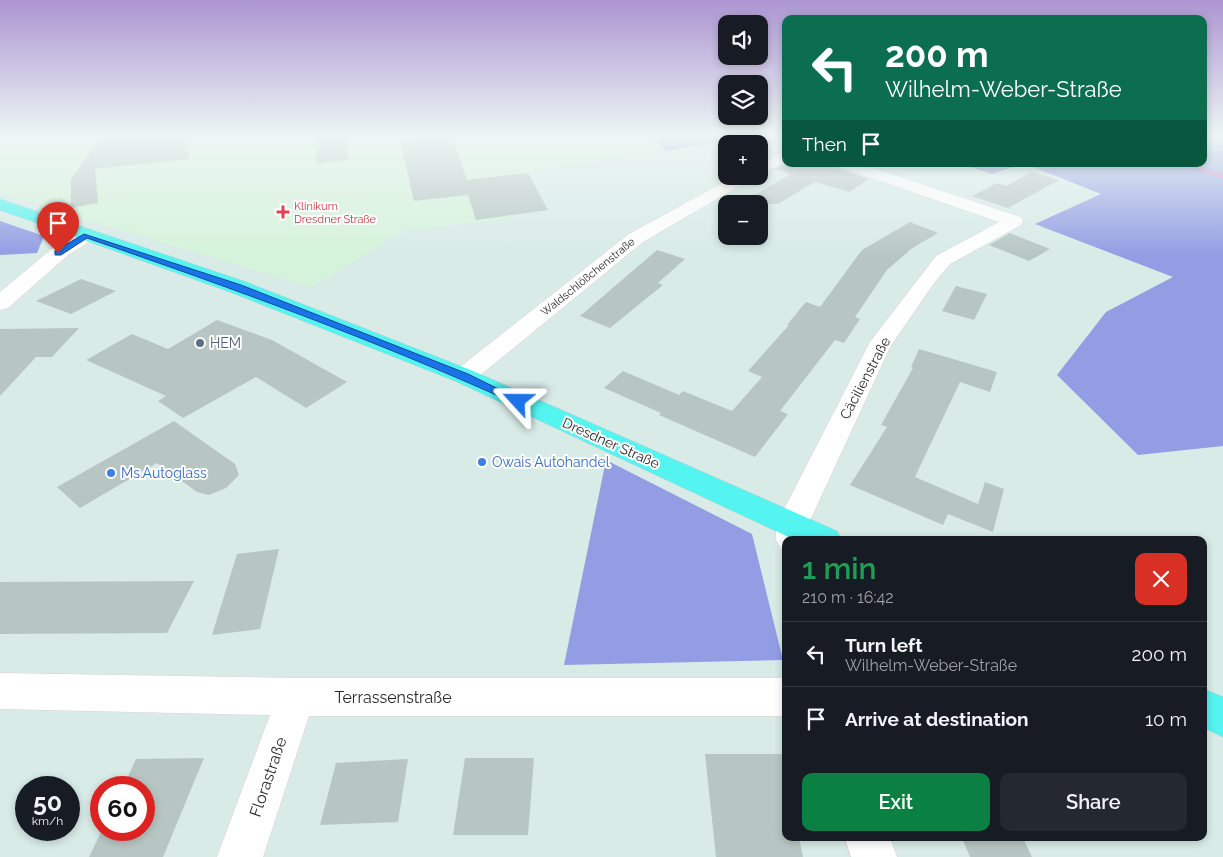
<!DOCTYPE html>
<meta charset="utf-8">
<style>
:root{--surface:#171b24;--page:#242831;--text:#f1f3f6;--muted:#9ea1a6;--line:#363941;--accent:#0b8043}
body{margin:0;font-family:Raleway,sans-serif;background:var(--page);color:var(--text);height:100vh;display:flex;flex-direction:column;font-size:19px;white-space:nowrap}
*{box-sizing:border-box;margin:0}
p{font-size:16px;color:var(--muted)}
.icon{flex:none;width:28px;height:28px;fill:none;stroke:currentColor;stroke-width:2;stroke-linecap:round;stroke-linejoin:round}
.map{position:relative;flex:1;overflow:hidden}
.drawer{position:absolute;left:782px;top:536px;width:425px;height:305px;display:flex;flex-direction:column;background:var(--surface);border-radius:10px;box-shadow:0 2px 8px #0003}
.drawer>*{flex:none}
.banner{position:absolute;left:782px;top:15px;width:425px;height:152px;border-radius:10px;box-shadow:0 2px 8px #0003;background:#0b6e4f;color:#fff;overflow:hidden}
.fabs{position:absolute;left:718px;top:15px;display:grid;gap:10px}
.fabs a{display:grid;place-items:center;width:50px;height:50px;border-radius:10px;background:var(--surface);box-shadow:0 2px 8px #0003;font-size:25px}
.speed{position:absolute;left:15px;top:776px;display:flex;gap:10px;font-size:25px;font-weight:700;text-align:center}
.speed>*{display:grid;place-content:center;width:65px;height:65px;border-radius:50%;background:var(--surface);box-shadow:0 2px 8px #0003;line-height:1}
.speed small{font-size:12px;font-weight:400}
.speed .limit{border:8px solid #d22;background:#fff;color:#111}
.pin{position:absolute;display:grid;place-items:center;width:42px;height:42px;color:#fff;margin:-51px -21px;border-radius:50% 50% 50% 0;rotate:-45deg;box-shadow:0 0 5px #0007}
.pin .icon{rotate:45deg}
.me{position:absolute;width:55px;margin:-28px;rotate:294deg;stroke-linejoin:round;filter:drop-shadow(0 0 4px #0008)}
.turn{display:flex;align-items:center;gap:18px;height:105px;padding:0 20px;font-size:22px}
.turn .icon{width:65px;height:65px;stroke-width:2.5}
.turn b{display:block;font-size:35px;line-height:42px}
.then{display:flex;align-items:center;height:48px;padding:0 20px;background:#0003;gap:10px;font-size:19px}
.round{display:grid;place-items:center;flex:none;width:52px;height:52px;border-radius:10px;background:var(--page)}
.headline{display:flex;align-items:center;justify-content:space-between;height:85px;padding:0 20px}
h1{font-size:30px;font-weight:600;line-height:38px;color:#1e9e55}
.button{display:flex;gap:10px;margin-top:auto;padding:10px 20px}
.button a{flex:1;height:58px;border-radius:10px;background:var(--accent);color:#fff;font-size:20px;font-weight:600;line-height:58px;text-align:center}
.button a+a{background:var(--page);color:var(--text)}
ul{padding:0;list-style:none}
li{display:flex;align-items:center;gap:15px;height:65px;padding:0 20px;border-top:1px solid var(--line)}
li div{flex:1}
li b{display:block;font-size:19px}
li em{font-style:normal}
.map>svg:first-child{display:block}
</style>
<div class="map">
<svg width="1223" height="857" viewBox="0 0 1223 857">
<rect width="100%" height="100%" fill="#d8ebe7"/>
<path fill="#d5f3da" d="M0,136H652L666,151L493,177L508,219L405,230L311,287L6,195L0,191Z"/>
<path fill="#929de4" d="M652,136H749L666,151Z
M1204,136H1223V446L1138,455L1057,375L1106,312L1173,277L1035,224L1101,194L1026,164H1204Z
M961,164H1022L992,174Z
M0,221L44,236L37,253L0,255Z
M606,460L752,534L783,660L564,665Z"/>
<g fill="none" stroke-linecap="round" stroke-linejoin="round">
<path fill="#f267b0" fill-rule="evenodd" d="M1183,164H1189L1223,175V178Z"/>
</g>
<path fill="#b8c6c3" d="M113,136H188L189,159L95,169L98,203L71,208V180L100,137Z
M317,136H347L348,160L316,164Z
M419,136H452L467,180L528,173L548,210L476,220L468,195L414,201L400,140L419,138Z
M785,164H836L839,169L869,179L849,192L815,182L778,204H739L791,174L774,169Z
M1031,172L1059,180L1008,208L972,196L997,183L1007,186Z
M910,222L938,233L911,249L887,270L855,317L860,319L844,343L835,340L780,411L788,414L755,457L659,415L661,413L604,388L623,371L679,395L683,391L732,411L762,377L748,371L789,325H787L806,302L820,307L862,250Z
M1010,233L1050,249L1029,261L989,245Z
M657,250L685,259L658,283L663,285L610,328L580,316Z
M81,279L116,291L71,314L36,301Z
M956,286L987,294L974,320L942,311Z
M217,320L272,340L347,382L306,408L256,377L183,418L158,401L166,396L86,360L132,334L168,349Z
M79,328L52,357H36L0,396V329Z
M919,349L997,372L990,392L960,382L915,477L978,504L985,482L1004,489L993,532L948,514L943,525L850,485L887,427L881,425L913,368L911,367Z
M174,421L235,464L239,475L226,488L209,495L197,492L157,463L80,508L57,487Z
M279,549L260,629L212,635L237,554Z
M194,581L167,633L0,634V582Z
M705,754H783L786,773V838H799L803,857H716Z
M204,758L163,857H89L102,830H144V788H123L136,759Z
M465,758H534L528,835H453Z
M408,759L398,822L320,825L336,763Z
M962,838H1023L1032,857H970Z"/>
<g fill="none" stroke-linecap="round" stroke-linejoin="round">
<defs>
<path id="minor" d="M786,150V161L759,175V164Z
M838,164H861L1021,217L1023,221L1021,225L950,264L934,283L890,347L808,525V540H786V551L781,549L776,540V525L870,342L936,256L999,222L840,167Z
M735,176H756L643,242L473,381L464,384L455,381L451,376L455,371L629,234Z
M87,229L94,231L97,235L94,239L68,255L8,308L0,310V292L54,247Z
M0,673L296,678H786V716H309L263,857H217L270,715L0,709Z
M845,838H890L897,857H851Z"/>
<path id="primary" d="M0,199L246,282L473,371L837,531L842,540H795L455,381L230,292L0,210Z
M1204,689L1223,697V737L1204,728Z"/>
</defs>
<use href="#minor" stroke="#e2cece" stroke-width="1"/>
<use href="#primary" stroke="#cbcbcb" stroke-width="1"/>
<use href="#minor" fill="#fff" fill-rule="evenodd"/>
<use href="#primary" fill="#54f4f0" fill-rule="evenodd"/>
</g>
<linearGradient id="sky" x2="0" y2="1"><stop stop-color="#ac95d2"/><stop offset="0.53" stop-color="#edf6f4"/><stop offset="1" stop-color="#edf6f4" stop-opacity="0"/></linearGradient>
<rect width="1223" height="256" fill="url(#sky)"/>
<path fill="#1a73e8" stroke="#114b97" d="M84,234L241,285L468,374L523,401L518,404L514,403C375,340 232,288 87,238L61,255H55V251Z"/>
<path fill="#e0444e" stroke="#fff" stroke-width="2" d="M280.5 204.5h5v5h5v5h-5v5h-5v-5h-5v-5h5z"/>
<circle fill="#5c6f8a" stroke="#fff" stroke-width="2" cx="200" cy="343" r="5"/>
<g fill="#3f7fe0" stroke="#fff" stroke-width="2">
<circle cx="482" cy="462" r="5"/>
<circle cx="111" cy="473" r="5"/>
</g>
<g text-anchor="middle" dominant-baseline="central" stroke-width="4" stroke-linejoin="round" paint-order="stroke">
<g font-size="11" fill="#be3a42" stroke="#fff" text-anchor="start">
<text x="294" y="206">Klinikum<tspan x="294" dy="13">Dresdner Straße</tspan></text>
</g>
<g font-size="11" fill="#282828" stroke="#fff">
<text transform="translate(588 277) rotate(-39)">Waldschlößchenstraße</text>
</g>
<g font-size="14" fill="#4e5e75" stroke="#fff" text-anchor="start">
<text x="210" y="343">HEM</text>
</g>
<g font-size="14" fill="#282828" stroke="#fff">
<text transform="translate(865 378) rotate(-62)">Cäcilienstraße</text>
<text transform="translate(611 443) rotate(24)">Dresdner Straße</text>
</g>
<g font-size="14" fill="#366cbe" stroke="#fff" text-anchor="start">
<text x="492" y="462">Owais Autohandel</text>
<text x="121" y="473">Ms.Autoglass</text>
</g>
<g font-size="16" fill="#282828" stroke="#fff">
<text x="393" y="697">Terrassenstraße</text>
<text transform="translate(268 777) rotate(-71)">Florastraße</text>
</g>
</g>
</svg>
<div class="fabs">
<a><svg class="icon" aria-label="sound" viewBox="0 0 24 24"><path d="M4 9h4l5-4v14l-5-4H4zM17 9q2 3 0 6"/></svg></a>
<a><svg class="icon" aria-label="layers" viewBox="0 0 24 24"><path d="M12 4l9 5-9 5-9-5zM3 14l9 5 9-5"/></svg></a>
<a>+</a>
<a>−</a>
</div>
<div class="speed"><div>50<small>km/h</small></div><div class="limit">60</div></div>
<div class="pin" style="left:58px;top:253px;background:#d93025"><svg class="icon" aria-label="arrive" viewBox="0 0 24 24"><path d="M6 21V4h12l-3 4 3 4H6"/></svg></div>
<svg class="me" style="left:518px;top:401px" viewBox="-20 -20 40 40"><path d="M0-17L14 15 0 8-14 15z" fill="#1a73e8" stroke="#fff" stroke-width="4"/></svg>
<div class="banner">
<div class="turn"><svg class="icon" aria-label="left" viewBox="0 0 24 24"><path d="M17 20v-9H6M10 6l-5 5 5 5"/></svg><div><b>200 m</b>Wilhelm-Weber-Straße</div></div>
<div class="then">Then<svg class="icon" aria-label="arrive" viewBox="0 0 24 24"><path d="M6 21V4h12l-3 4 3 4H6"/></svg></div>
</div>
<section class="drawer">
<div class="headline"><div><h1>1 min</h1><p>210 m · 16:42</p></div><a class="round" style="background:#d93025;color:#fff"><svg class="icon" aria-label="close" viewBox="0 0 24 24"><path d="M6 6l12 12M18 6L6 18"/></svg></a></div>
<ul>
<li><svg class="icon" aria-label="left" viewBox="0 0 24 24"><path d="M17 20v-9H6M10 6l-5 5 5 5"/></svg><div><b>Turn left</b><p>Wilhelm-Weber-Straße</p></div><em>200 m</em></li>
<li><svg class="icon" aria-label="arrive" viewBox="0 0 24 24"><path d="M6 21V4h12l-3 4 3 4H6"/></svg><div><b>Arrive at destination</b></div><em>10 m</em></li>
</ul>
<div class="button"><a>Exit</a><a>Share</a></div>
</section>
</div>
